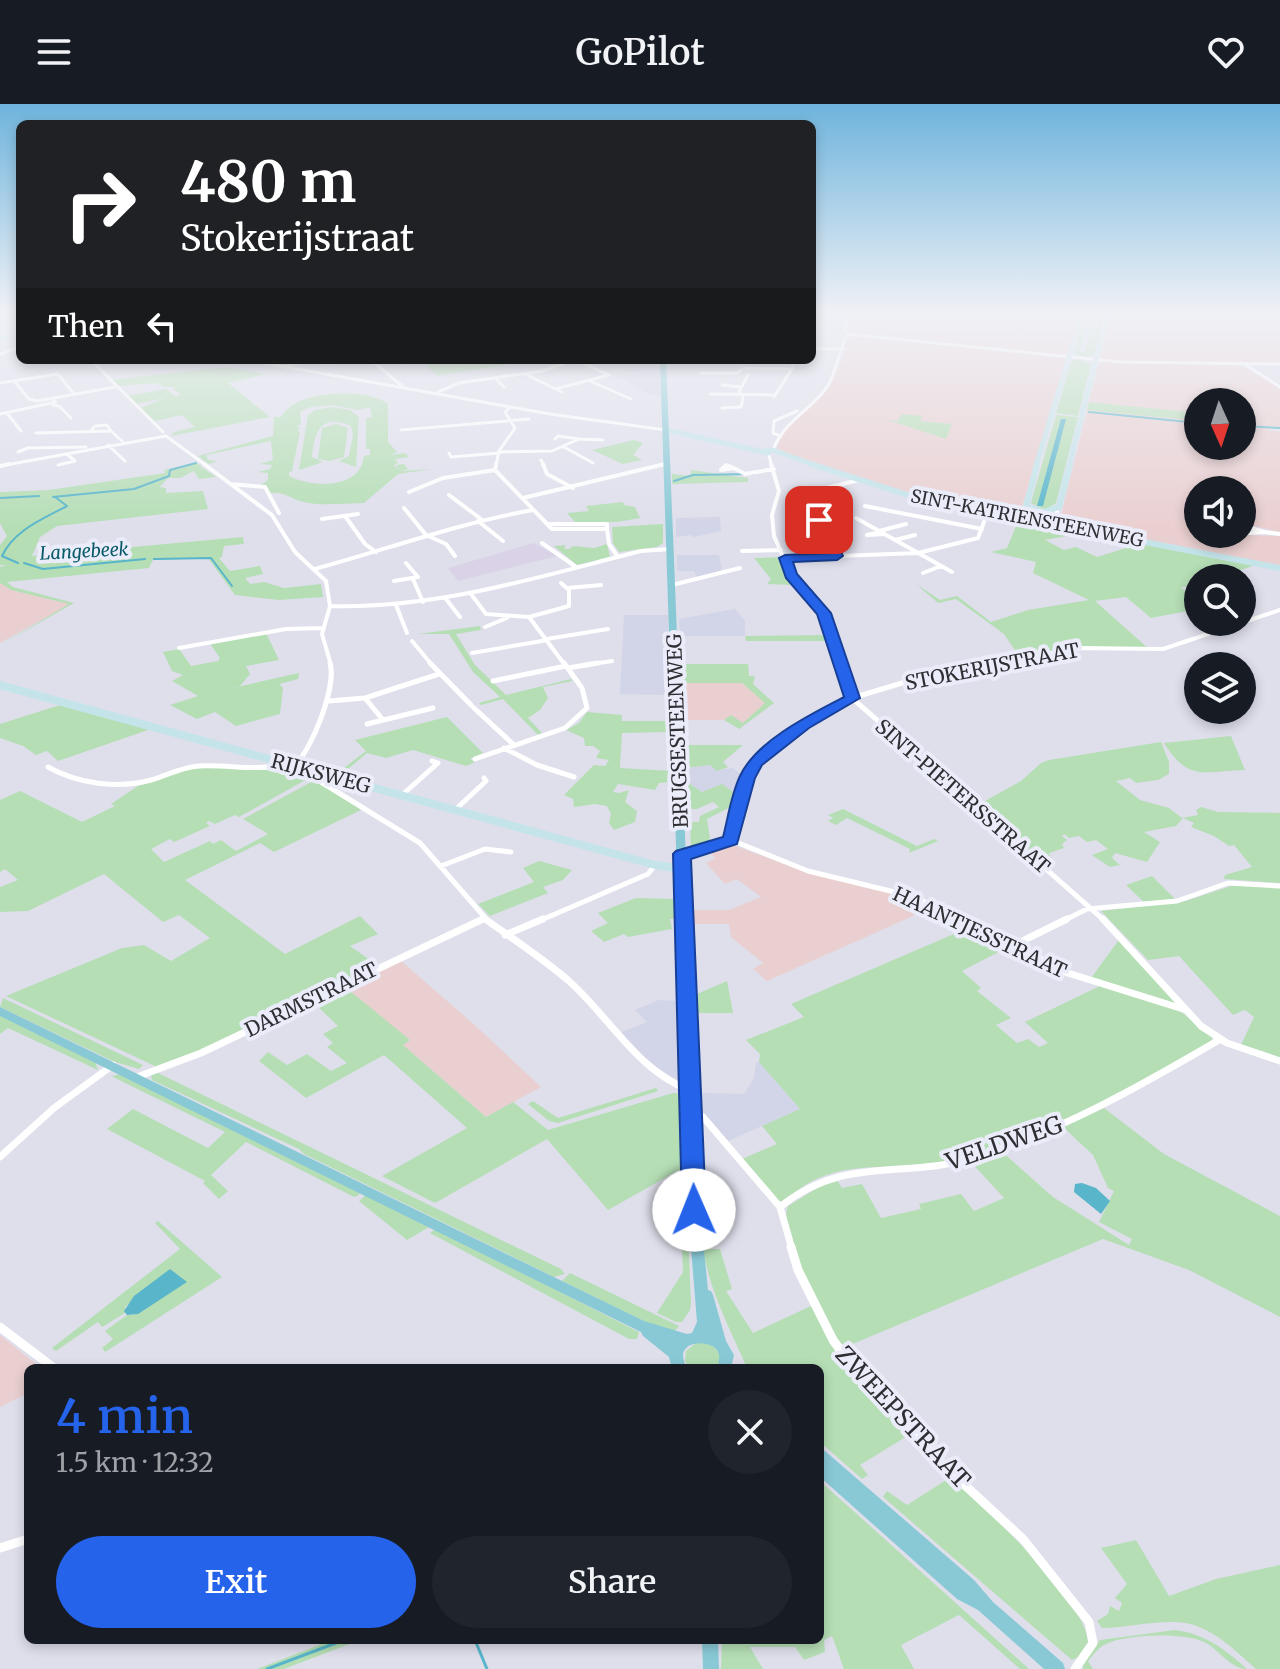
<!DOCTYPE html>
<meta charset="utf-8">
<style>
:root{--surface:#171b24;--page:#20242c;--text:#f1f3f6;--muted:#9ea1a6;--accent:#2563eb}
body{margin:0;font-family:Merriweather,serif;background:var(--page);color:var(--text);height:100vh;display:flex;flex-direction:column;font-size:30px;white-space:nowrap}
*{box-sizing:border-box;margin:0}
p{font-size:26px;color:var(--muted)}
.icon{flex:none;width:44px;height:44px;fill:none;stroke:currentColor;stroke-width:2;stroke-linecap:round;stroke-linejoin:round}
.map{position:relative;flex:1;overflow:hidden}
.side{position:absolute;left:24px;top:1260px;width:800px;height:280px;display:flex;flex-direction:column;background:var(--surface);border-radius:12px;box-shadow:0 4px 12px #0003}
.side>*{flex:none}
.banner{position:absolute;left:16px;top:16px;width:800px;height:244px;border-radius:12px;box-shadow:0 4px 12px #0003;background:#202124;color:#fff;overflow:hidden}
.needle{width:52px;rotate:177deg}
.controls{position:absolute;left:1184px;top:284px;display:grid;gap:16px}
.controls a{display:grid;place-items:center;width:72px;height:72px;border-radius:50%;background:var(--surface);box-shadow:0 4px 12px #0003;font-size:40px}
.pin{position:absolute;display:grid;place-items:center;width:68px;height:68px;color:#fff;margin:-34px;border-radius:16px;box-shadow:0 4px 12px #0006}
.me{position:absolute;width:88px;margin:-44px;rotate:359deg;stroke-linejoin:round;filter:drop-shadow(0 0 6px #0008)}
.turn{display:flex;align-items:center;gap:28px;height:168px;padding:0 32px;font-size:36px}
.turn .icon{width:104px;height:104px;stroke-width:2.5}
.turn b{display:block;font-size:56px;line-height:68px}
.then{display:flex;align-items:center;height:76px;padding:0 32px;background:#0003;gap:16px;font-size:30px}
.round{display:grid;place-items:center;flex:none;width:84px;height:84px;border-radius:42px;background:var(--page)}
.overview{display:flex;align-items:center;justify-content:space-between;height:136px;padding:0 32px}
h1{font-size:48px;font-weight:600;line-height:60px;color:var(--accent)}
.button{display:flex;gap:16px;margin-top:auto;padding:16px 32px}
.button a{flex:1;height:92px;border-radius:48px;background:var(--accent);color:#fff;font-size:32px;font-weight:600;line-height:92px;text-align:center}
.button a+a{background:var(--page);color:var(--text)}
header{display:flex;justify-content:space-between;align-items:center;height:104px;padding:0 32px;background:var(--surface);font-size:36px;font-weight:600}
.map>svg:first-child{display:block}
</style>
<header><svg class="icon" aria-label="menu" viewBox="0 0 24 24"><path d="M4 6h16M4 12h16M4 18h16"/></svg>GoPilot<svg class="icon" aria-label="heart" viewBox="0 0 24 24"><path d="M12 20l-8-8c-3-5 5-10 8-4 3-6 11-1 8 4z"/></svg></header>
<div class="map">
<svg width="1280" height="1565" viewBox="0 0 1280 1565">
<rect width="100%" height="100%" fill="#dedfeb"/>
<path fill="#d2d4e7" d="M645,269L660,270L661,291H651L616,272Z
M720,413L721,427L694,433L690,431L676,433V414Z
M677,451H719L722,467L697,474L694,467H677Z
M735,505L745,517V532H680L679,515Z
M624,511H668L669,591L620,590Z
M710,661L717,666L733,664L745,674L739,692L722,681L702,688L684,676V664Z
M659,896L678,897L683,980L643,954L617,930L647,918L635,906Z
M759,958L800,1005L728,1037L702,1008V989L744,990L754,974L756,959Z"/>
<path fill="#eacfd0" fill-rule="evenodd" d="M848,207H1081L1067,252L944,241L1067,255L1020,409L926,395L776,346L787,320L824,291L844,251L846,234L853,229L847,226Z
M1110,207H1280V259H1155L1100,255Z
M1099,258L1241,262L1280,284V322L1266,326L1280,328V428L1242,419V386H1198V430L1280,432V462L1059,419ZM1198,298H1242V342H1198Z
M0,479L11,486L70,500L0,539Z
M680,579H742L766,599L743,619L731,612L724,616H682Z
M727,739L804,767L899,790L931,804L767,877L753,865L763,859L731,833L729,820H694L693,806H729L761,793L737,775L725,780L706,759L716,754L707,747Z
M399,855L478,924L541,983L486,1013L402,940L409,937L344,882Z
M0,1231L41,1264H28V1289L0,1303Z"/>
<path fill="#dad2e7" d="M534,439L557,452L458,477L448,464Z"/>
<path fill="#b5deb5" fill-rule="evenodd" d="M1086,207H1092L1079,248L1085,249L1096,207H1099L1088,251L1101,207H1105L1094,251L1085,254L1074,250Z
M1076,255L1091,260L1078,312L1056,309L1072,256Z
M427,256H536L437,272L422,258L384,263Z
M226,263L266,270L228,279L270,313L171,332L174,328L195,323L182,311L155,317L140,304L165,294L136,300L128,292L166,285L175,292L181,291L173,285L176,283H164L157,279L117,282L110,276Z
M331,290C351,289 372,289 388,300V338L397,348L391,351L405,349L409,353L395,355L398,359L394,361L399,366L396,361L404,360L408,365L400,367L432,365L398,370L364,399C345,399 318,403 300,397C291,394 282,387 271,389L261,381L268,376V369L258,368L270,365L272,361L260,360L273,356L271,337L206,351L208,356L217,357L209,360L198,352L273,332L274,313H281C292,296 310,293 331,290ZM332,301L358,306L370,303L372,313L366,314V345H370V351L364,352C360,387 310,383 289,372V368L292,367L300,328L297,327L300,325L297,322L301,321L300,308L310,303Z
M1089,298L1190,308L1189,316L1087,306Z
M333,303L350,306L359,313L356,363L339,357L349,352L353,331L351,322C321,309 314,328 312,353L323,358L299,366L308,311L315,306Z
M902,310L922,312L920,317L952,320L946,335L888,316L898,317Z
M1056,311L1078,313L1056,399L1045,406L1031,399Z
M336,320L348,324L344,353L329,357L318,355L322,324Z
M634,336L643,339L633,351L642,356L623,360L592,346Z
M197,359L202,363L200,365L203,364L216,373L199,375L194,367L180,374H168L160,383L166,384V389L203,387L208,405L57,422L40,433L32,452L243,433L244,440L224,442L222,453L219,454L230,467L260,462L263,470L245,474L250,480L264,478L284,484L321,480L323,493L279,496L235,491L208,454L153,456L149,464L7,478L13,483L74,499L0,541L69,500L11,486L0,479V463L6,461H0V441L7,432L0,419V388L49,386L165,369L164,366Z
M691,366L748,374V378L672,380V370L691,372Z
M623,398L624,401L635,403L640,414L617,418H575L567,409L589,407L586,402Z
M1019,415L1084,429L1045,436L1064,446L1076,443L1097,453L1139,440L1087,430L1089,428L1256,461L1216,474H1198V479L1181,484L1198,493V498L1187,500L1198,505L1151,514L1126,493L1095,497L1149,545L1084,542L1020,554L1004,530L956,495L938,499L916,480L940,496L957,492L991,518L1028,506L1089,496L1033,469L1036,458L991,448L1007,444Z
M663,420V439L657,443L619,448L613,439L612,423Z
M607,440L610,453L577,461L554,442L566,441L564,445H569L573,442L594,444Z
M782,453L788,469L824,511L833,537H746L745,532L828,531L819,506L793,481L767,480L771,475L754,454Z
M480,522L481,526L456,530L475,561L506,591L571,575L572,577L543,583L548,594L540,606L528,614L542,629L538,631L503,595L481,601L479,599L500,593L473,568L449,530H418Z
M266,529L279,556L246,562L250,570L240,582L232,584L299,569L298,575L279,580L283,584L280,610L236,622L215,608L197,615L170,601L198,592L172,577L183,571L172,567L163,548L179,545L191,562L218,557L220,554L209,538Z
M680,560H748L749,572H755L753,580L774,599L739,625L724,616L731,611L743,619L765,599L742,579H680Z
M60,601L151,625L58,657L47,647L36,651L23,642L0,634V620Z
M587,608L622,611V617H670L671,628L622,629L620,664L672,667V678L659,679L655,686L618,680L613,688L619,689L629,686L625,698L637,707L635,718L614,726L609,719L611,710L607,702L595,700L574,703L573,695L564,691L594,661L605,662L609,656L596,654L600,647L593,642H585L584,634L566,626L579,619Z
M447,613L483,649L470,655L475,658L466,662L413,646L386,654L367,649L341,671L336,670L366,647L355,636Z
M1231,632L1245,666C1205,667 1189,679 1164,639Z
M1161,638L1169,658V670L1158,676L1136,679L1130,674L1116,677L1140,696L1169,704L1182,714L1198,711L1196,706L1201,703L1218,708L1280,709V779L1224,775L1225,771L1252,763L1234,741L1229,742L1214,732L1191,723L1194,719L1183,714L1176,722L1144,728L1160,738L1147,758L1115,749L1112,754L1120,761L1110,763L1092,751L1108,745L1096,736L1087,738L1079,732L1069,734L1064,730L1062,732L1067,736L1062,740L1064,744L1049,749L1051,754L1040,757L976,702L1021,677L1041,659L1049,656Z
M683,641H743L723,658L728,663L717,667L710,661L684,664Z
M287,662L311,673L239,713L235,711L215,720L209,717L206,719L210,722L174,738L170,735L151,745L164,758L210,737L213,740L221,736L236,747L268,730L243,715L315,676L363,705L274,748L260,739L185,776L285,850L360,812L378,830L350,842L377,861L191,951L157,963L6,892L122,844L144,841L171,857L210,834L179,811L163,818L104,770L28,807L0,808V783L18,776L5,765L0,768V696L20,687L82,718L115,702L111,700L138,682L181,666L206,663L253,666Z
M684,676L702,688L722,680L739,692L736,700L707,715L711,741L691,745L690,718H699L700,712L719,703L713,698L697,705H685Z
M843,705L917,742L934,735L938,737L909,749L910,745L847,714L836,721L828,717L833,714L828,711Z
M539,757L572,766L563,776L543,783L548,789L490,812L478,800L534,778L523,764Z
M1152,772L1175,795L1145,799L1126,781Z
M1234,781L1280,783V955L1240,943L1254,913L1245,906L1233,911L1179,852L1148,856L1101,807L1186,797Z
M636,794L676,795L677,815H670L672,825L628,833L624,830L604,838L591,827L608,819L598,809Z
M970,823L1008,843L962,867L981,884L977,887L1011,914L996,921L1017,939L1028,935L1039,943L1048,939L1025,918L1100,882L1180,907L1212,933V938C1134,983 1040,1039 952,1058C908,1067 860,1056 819,1074C806,1079 794,1089 783,1097H778L742,1055L777,1040L762,1022L800,1005L759,958L760,950L746,936L804,913L791,900Z
M1121,833L1178,900L1091,874Z
M727,877L733,909H697V890Z
M344,882L410,936L403,941L486,1013L513,998L548,1026L673,989L682,990L691,1199L690,1206L682,1218H676L657,1209L683,1168L679,1066L608,1106L547,1035L435,1099L382,1072L467,1024L384,951L306,994L259,957L268,948L287,961L307,950L331,967L347,959L327,943L333,939L323,930L338,922L312,897Z
M3,894L143,961L139,965L115,958L0,903Z
M0,910L95,957L98,966L8,924L0,930Z
M156,968L561,1165L565,1170L554,1173L304,1050L299,1045L152,976L151,972Z
M122,970L360,1087L359,1091L354,1093L246,1038L211,1071L228,1087L219,1095L203,1079L205,1077L107,1025L133,1005L208,1044L225,1028L111,972L102,974Z
M656,984L658,987L558,1019L549,1017L528,1000L533,997L558,1014Z
M1104,1004L1164,1050L1280,1112V1213L1189,1166L1103,1135L843,1244C826,1216 776,1133 788,1102L835,1073L842,1084L862,1080L881,1114L921,1105L919,1100L961,1090L974,1107L1004,1094L970,1057L1001,1047L1053,1093L1129,1141L1132,1135L1099,1118L1114,1087L1108,1084L1093,1051L1063,1023Z
M366,1091L429,1123L407,1136L359,1097Z
M158,1117L222,1173L105,1248L102,1244L113,1235L105,1227L127,1211H133L186,1178L170,1165L125,1203V1209L102,1223L98,1218L56,1247L52,1244L180,1145L155,1119Z
M436,1125L639,1228L637,1235H629L430,1129Z
M703,1145H720L732,1185L726,1187L753,1229L811,1202L909,1331L860,1361L868,1371L862,1375L820,1338V1264H747C730,1225 710,1188 703,1145Z
M570,1169L679,1222L672,1230L666,1228L562,1177Z
M705,1239L713,1241L721,1252L717,1264H689L685,1257L686,1247L696,1239Z
M951,1373C982,1401 1089,1500 1088,1539L1078,1553L1072,1556L883,1393L887,1387L907,1401Z
M820,1377L1029,1565H1020L959,1511L901,1541L914,1565H844L832,1532L824,1536L825,1548L804,1556L795,1543H750L763,1565H721L722,1536H820Z
M1136,1436L1169,1492L1216,1475L1280,1461V1565H1256C1237,1548 1215,1526 1190,1520C1163,1514 1130,1524 1102,1524L1097,1517L1108,1510L1110,1502L1119,1507L1122,1499L1115,1494L1127,1480L1101,1444Z
M1175,1526C1205,1530 1225,1545 1247,1565C1231,1565 1220,1547 1206,1539C1186,1528 1127,1530 1106,1540C1099,1543 1093,1551 1088,1557L1093,1565H1083V1558L1100,1536Z
M332,1536H360L284,1565H257Z"/>
<path fill="#58b5ca" d="M1061,315H1066L1043,402H1037Z
M1082,1079L1096,1084L1110,1097L1101,1110L1074,1088L1075,1080Z
M170,1165L187,1178L138,1210L127,1211L124,1207L134,1192Z"/>
<g fill="none" stroke-linecap="round" stroke-linejoin="round">
<path stroke="#58b5ca" stroke-width="2" d="M1089,308L1198,319
M1242,322L1280,324
M674,377L693,371L753,370
M53,393L134,385L169,372L170,366L196,359
M0,394L39,392
M154,455L211,454L232,482
M18,459L2,452C14,426 43,415 67,402L55,393
M24,459L43,465L145,455"/>
<path stroke="#58b5ca" stroke-width="3" d="M475,1536L487,1565
M267,1565L344,1536"/>
<path stroke="#fff" stroke-width="3" d="M848,230L1121,258L1280,260
M812,245H844
M0,250L20,243
M91,256L163,328
M247,256L550,310L666,326
M320,256L328,260
M371,256L402,282
M1246,261L1280,283
M285,263L306,256
M545,266L574,256
M701,269H737L744,264L792,265
M525,270L562,288
M495,274L504,283
M14,277L29,295L37,297
M590,277L631,295
M0,279L58,270L74,290
M722,281L740,283
M555,285L609,271L576,256
M438,288L459,279L542,267
M710,290L774,291
M774,293L793,263L792,256
M37,297L115,283
M53,301L59,302L71,314
M722,304L741,303L743,293L739,288L748,271
M7,309L21,327
M0,310L56,298L51,295
M401,326L529,315
M90,328L95,322L107,321L111,327
M36,329L111,327L123,338
M778,331L773,329L774,317L797,307
M166,332L207,362
M579,335L603,336
M108,341L125,357
M564,343L593,359
M773,346C784,317 810,307 827,283C838,267 838,244 848,230L845,227L847,207
M18,348L28,344L86,343
M500,348L552,347L579,335L558,332L555,335
M449,349L451,353L500,349
M769,352L772,362
M541,356L544,362
M58,361L75,357L67,350
M0,362L166,332
M496,362L499,347L515,324L505,308L510,303
M657,362L667,360
M725,362H730"/>
<path stroke="#fff" stroke-width="4" d="M204,360L272,411L295,448L326,477L330,502L322,530L331,561
M496,360L495,366L552,425H607
M543,360L547,370L573,384
M771,360L779,387L772,411L774,432L791,471L824,509L841,561
M726,361L734,364L721,366Z
M0,362L9,360
M734,364L745,370L774,365
M231,380L265,383L279,409
M815,387L859,376
M815,387L825,393L831,392L821,386
M409,388L443,374L495,366
M449,391L481,415
M523,394L665,360
M865,402L982,425
M404,404L426,431L446,440L455,452
M345,412L365,440L376,448
M827,413L819,416L837,452
M856,414L952,468
M322,415L358,410
M1055,415L1057,406
M478,417L503,437
M547,420H607V425
M1248,423L1264,428L1249,429L1244,425Z
M607,425L609,440L618,453
M879,427L906,420
M880,428L867,431L885,430
M1264,428L1280,430
M895,436L915,431
M542,439L576,463
M742,447L781,446
M785,454L918,449L978,434L988,407
M315,465C388,445 459,419 533,406
M923,469L941,462
M413,475L423,498
M394,477L418,473L406,459
M672,481L740,464
M568,484L601,481
M471,490L486,510L529,513L569,502V486L561,479
M446,495L460,513
M396,501L407,529
M330,502C437,505 538,473 641,447L670,445
M529,513L565,561
M485,523L507,514
M547,535L608,525
M412,537L432,561
M179,544L286,525L323,524
M472,549L548,536
M585,561L612,557
M997,561L1075,544L1163,545L1280,506"/>
<path stroke="#fff" stroke-width="5" d="M430,559L471,601
M840,559L851,593L1105,817
M568,564L598,559
M493,577L566,562
M365,594L383,616
M329,597L365,594L439,570
M474,604L513,640
M367,620L433,604
M504,644L537,661L574,673
M475,655L565,624L587,604L582,584L564,559
M294,662C312,646 337,582 330,559
M48,663C78,680 118,685 151,676C168,671 182,663 199,662C229,660 257,668 286,660
M321,669V678L420,739L488,817
M402,691L438,659L432,657
M456,705L486,677L484,674
M731,736L808,767L915,793L963,817
M682,750L731,736L747,674L755,659L803,621L852,594L929,571L967,568L1006,559
M441,762L485,745L511,748
M478,817L484,814
M539,817L648,770L655,761
M1063,817L1087,805L1177,797L1228,779L1280,782"/>
<path stroke="#fff" stroke-width="7" d="M485,815C513,835 544,855 570,878C610,914 637,966 689,986
M959,815L1068,869L1183,905
M1103,815L1201,922L1227,939L1280,957
M505,831L543,815
M1012,842L1067,815
M137,973L201,949L483,815
M692,1010L703,1013L780,1103L792,1145
M0,1053L54,1004L113,961
M780,1103C846,1050 903,1076 977,1053C1063,1026 1142,981 1219,936"/>
<path stroke="#fff" stroke-width="9" d="M791,1143L798,1166L833,1236L851,1261L942,1360L1023,1435L1089,1518L1093,1539L1075,1565
M0,1223L54,1264
M0,1444L28,1435"/>
<path stroke="#c4e4ea" stroke-width="5" d="M0,234L20,230
M666,326L768,349
M763,347L773,346L817,362
M1036,362L1083,207
M1069,362L1108,207"/>
<path stroke="#c4e4ea" stroke-width="6" d="M811,360L920,395L1280,464
M1037,360L1026,403L1043,408L1059,403L1070,360"/>
<path stroke="#c4e4ea" stroke-width="8" d="M0,581L655,761L682,765"/>
<path fill="#89c9d6" fill-rule="evenodd" d="M660,256H666L700,1106L708,1186L711,1187L713,1191L726,1237L734,1251L731,1264H717C718,1260 720,1255 719,1251C717,1236 684,1235 683,1251C683,1255 685,1260 686,1264H672L669,1253L643,1232L641,1228L0,912V903L644,1217L687,1230L692,1229L697,1218L688,1106Z
M820,1345L825,1347L974,1476L993,1498L1063,1559L1065,1565H1044L978,1506L957,1495L820,1373Z
M702,1536H718L719,1565H703Z"/>
</g>
<linearGradient id="sky" x2="0" y2="1"><stop stop-color="#6eb4dc"/><stop offset="0.49" stop-color="#f0f1f6"/><stop offset="1" stop-color="#f0f1f6" stop-opacity="0"/></linearGradient>
<rect width="1280" height="426" fill="url(#sky)"/>
<path fill="#2563eb" stroke="#184099" stroke-width="2" d="M819,413L826,416L843,452L837,456L793,458L797,470L831,509L860,594L809,624L762,661L755,674L737,740L691,755L706,1106L702,1112L694,1115L686,1112L682,1106L673,750L676,747L723,733C728,714 731,691 740,672C756,637 811,610 844,593L817,510L786,474L779,454L785,451L829,449L813,416Z"/>
<g text-anchor="middle" dominant-baseline="central" stroke-width="8" stroke-linejoin="round" paint-order="stroke">
<g font-size="18" fill="#2e2e33" stroke="#ebecf9">
<text transform="translate(1027 414) rotate(11)">SINT-KATRIENSTEENWEG</text>
</g>
<g font-size="18" font-style="italic" fill="#085a69" stroke="#ebecf9">
<text transform="translate(84 447) rotate(-3)">Langebeek</text>
</g>
<g font-size="20" fill="#2e2e33" stroke="#ebecf9">
<text transform="translate(992 562) rotate(-11)">STOKERIJSTRAAT</text>
<text transform="translate(677 627) rotate(-92)">BRUGSESTEENWEG</text>
<text transform="translate(321 669) rotate(15)">RIJKSWEG</text>
<text transform="translate(963 692) rotate(41)">SINT-PIETERSSTRAAT</text>
<text transform="translate(980 828) rotate(25)">HAANTJESSTRAAT</text>
<text transform="translate(311 895) rotate(-26)">DARMSTRAAT</text>
</g>
<g font-size="24" fill="#2e2e33" stroke="#ebecf9">
<text transform="translate(1004 1039) rotate(-19)">VELDWEG</text>
<text transform="translate(903 1313) rotate(47)">ZWEEPSTRAAT</text>
</g>
</g>
</svg>
<div class="controls">
<a><svg class="needle" viewBox="-14 -14 28 28"><path d="M0-13l5 13h-10z" fill="#e53935"/><path d="M0 13l5-13h-10z" fill="#9ea1a6"/></svg></a>
<a><svg class="icon" aria-label="sound" viewBox="0 0 24 24"><path d="M4 9h4l5-4v14l-5-4H4zM17 9q2 3 0 6"/></svg></a>
<a><svg class="icon" aria-label="search" viewBox="0 0 24 24"><circle cx="10" cy="10" r="6"/><path d="M15 15l6 6"/></svg></a>
<a><svg class="icon" aria-label="layers" viewBox="0 0 24 24"><path d="M12 4l9 5-9 5-9-5zM3 14l9 5 9-5"/></svg></a>
</div>
<div class="pin" style="left:819px;top:416px;background:#d93025"><svg class="icon" aria-label="arrive" viewBox="0 0 24 24"><path d="M6 21V4h12l-3 4 3 4H6"/></svg></div>
<svg class="me" style="left:694px;top:1106px" viewBox="-20 -20 40 40"><circle r="19" fill="#fff"/><path d="M0-13L10 11 0 6-10 11z" fill="#2563eb"/></svg>
<div class="banner">
<div class="turn"><svg class="icon" aria-label="right" viewBox="0 0 24 24"><path d="M7 20v-9h11M14 6l5 5-5 5"/></svg><div><b>480 m</b>Stokerijstraat</div></div>
<div class="then">Then<svg class="icon" aria-label="left" viewBox="0 0 24 24"><path d="M17 20v-9H6M10 6l-5 5 5 5"/></svg></div>
</div>
<section class="side">
<div class="overview"><div><h1>4 min</h1><p>1.5 km · 12:32</p></div><a class="round"><svg class="icon" aria-label="close" viewBox="0 0 24 24"><path d="M6 6l12 12M18 6L6 18"/></svg></a></div>
<div class="button"><a>Exit</a><a>Share</a></div>
</section>
</div>
